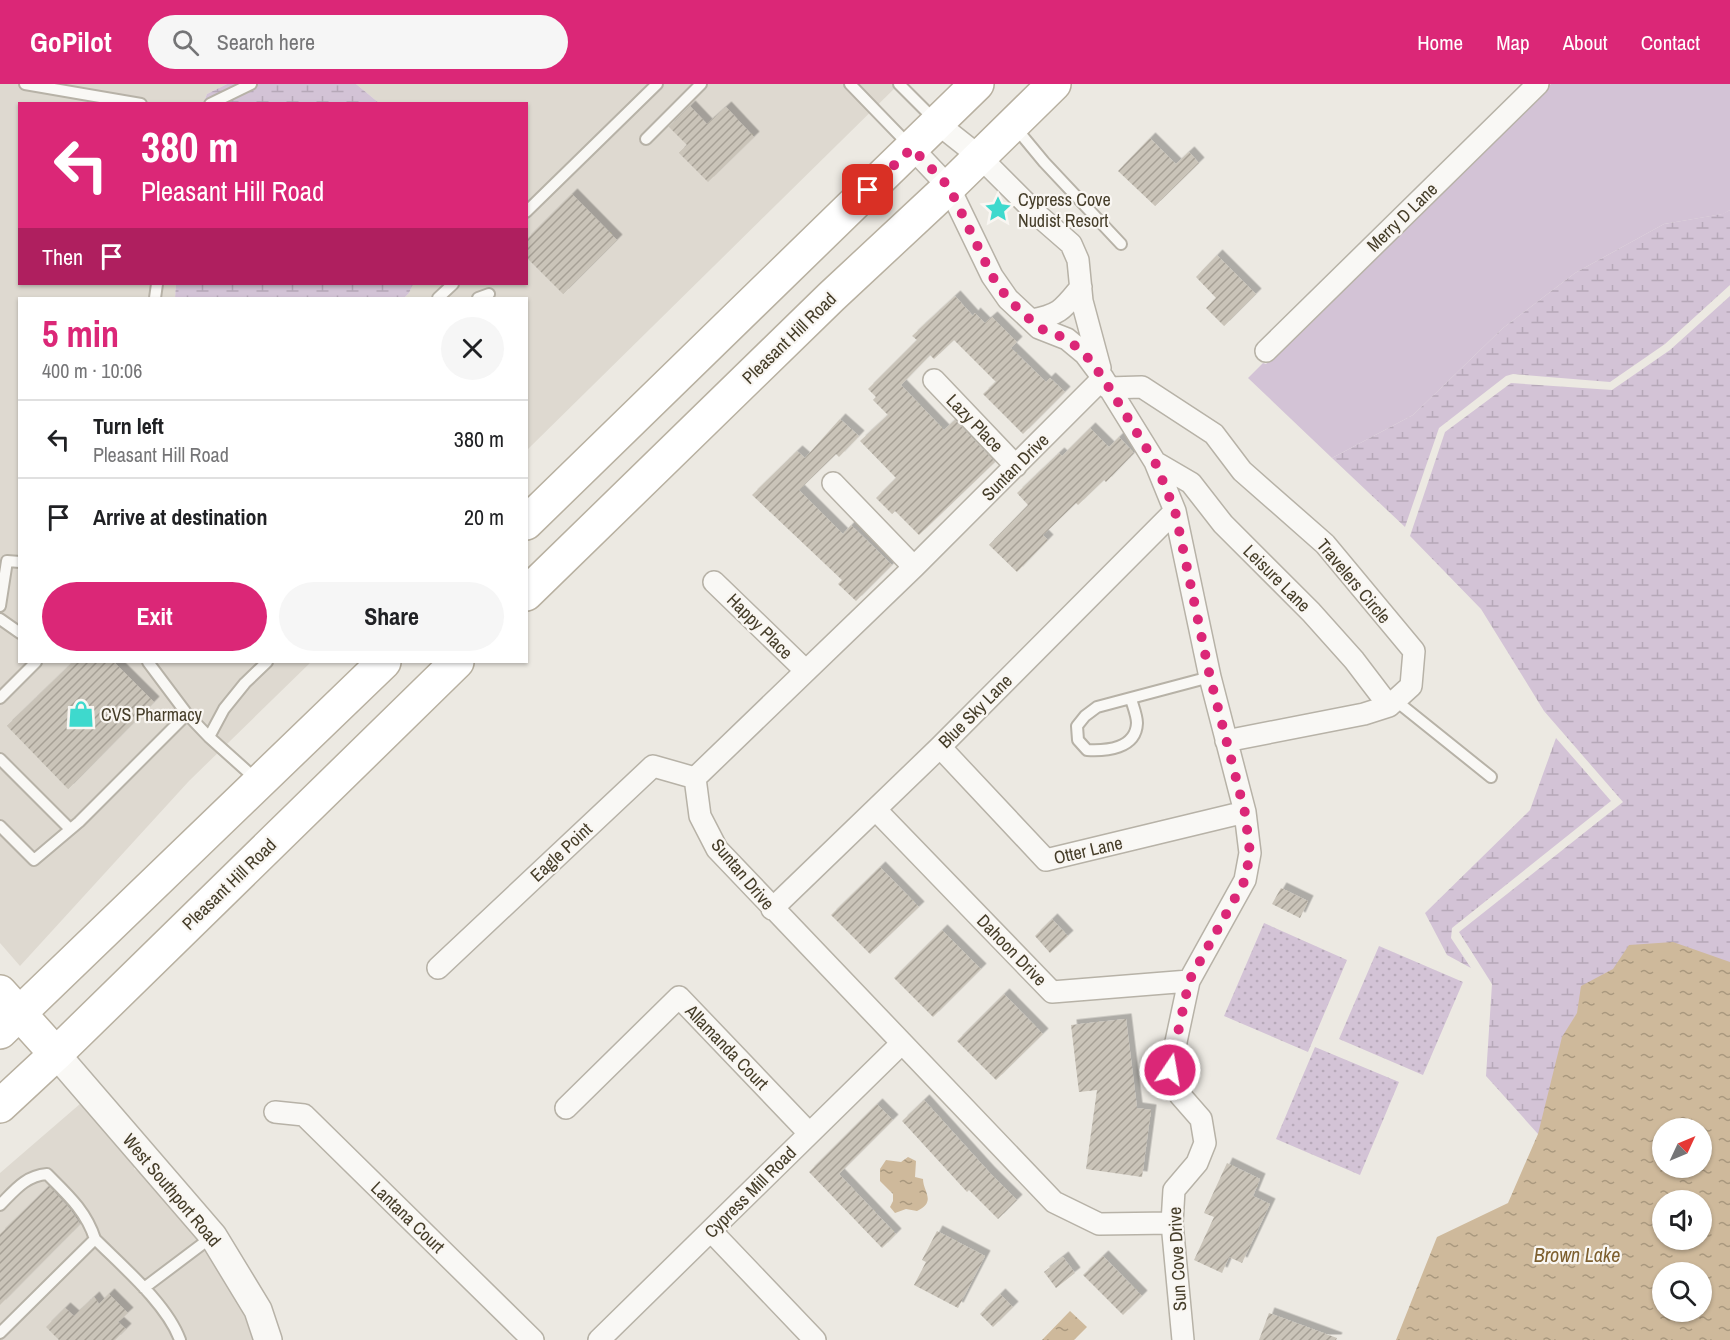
<!DOCTYPE html>
<meta charset="utf-8">
<style>
:root{--surface:#fff;--page:#f6f6f6;--text:#202124;--muted:#757577;--line:#e0e0e0;--accent:#db2777}
body{margin:0;font-family:"Archivo Narrow",sans-serif;background:var(--page);color:var(--text);height:100vh;display:flex;flex-direction:column;font-size:22px;white-space:nowrap}
*{box-sizing:border-box;margin:0}
p{font-size:20px;color:var(--muted)}
.icon{flex:none;width:33px;height:33px;fill:none;stroke:currentColor;stroke-width:2;stroke-linecap:round;stroke-linejoin:round}
.map{position:relative;flex:1;overflow:hidden}
.panel{position:absolute;left:18px;top:213px;width:510px;height:366px;display:flex;flex-direction:column;background:var(--surface);border-radius:0px;box-shadow:0 2px 4px #0004}
.panel>*{flex:none}
.top-card{position:absolute;left:18px;top:18px;width:510px;height:183px;border-radius:0px;box-shadow:0 2px 4px #0004;background:#db2777;color:#fff;overflow:hidden}
.needle{width:39px;rotate:46deg}
.buttons{position:absolute;left:1652px;top:1034px;display:grid;gap:12px}
.buttons a{display:grid;place-items:center;width:60px;height:60px;border-radius:50%;background:var(--surface);box-shadow:0 2px 4px #0004;font-size:30px}
.pin{position:absolute;display:grid;place-items:center;width:51px;height:51px;color:#fff;margin:-26px;border-radius:12px;box-shadow:0 3px 9px #0006}
.me{position:absolute;width:66px;margin:-33px;rotate:12deg;stroke-linejoin:round;filter:drop-shadow(0 0 4px #0008)}
.turn{display:flex;align-items:center;gap:21px;height:126px;padding:0 24px;font-size:27px}
.turn .icon{width:78px;height:78px;stroke-width:2.5}
.turn b{display:block;font-size:42px;line-height:51px}
.then{display:flex;align-items:center;height:57px;padding:0 24px;background:#0003;gap:12px;font-size:22px}
.round{display:grid;place-items:center;flex:none;width:63px;height:63px;border-radius:32px;background:var(--page)}
.headline{display:flex;align-items:center;justify-content:space-between;height:102px;padding:0 24px}
h1{font-size:36px;font-weight:700;line-height:45px;color:var(--accent)}
.button{display:flex;gap:12px;margin-top:auto;padding:12px 24px}
.button a{flex:1;height:69px;border-radius:36px;background:var(--accent);color:#fff;font-size:24px;font-weight:700;line-height:69px;text-align:center}
.button a+a{background:var(--page);color:var(--text)}
ul{padding:0;list-style:none}
li{display:flex;align-items:center;gap:18px;height:78px;padding:0 24px;border-top:2px solid var(--line)}
li div{flex:1}
li b{display:block;font-size:22px}
li em{font-style:normal}
header{display:flex;align-items:center;gap:36px;box-sizing:border-box;height:84px;padding:0 30px;background:var(--accent);color:#fff}
header strong{font-size:28px}
nav{display:flex;gap:33px;margin-inline-start:auto;font-size:21px}
.search{width:420px;height:54px;background:var(--page);display:flex;align-items:center;gap:15px;box-sizing:border-box;padding:0 21px;border-radius:33px;color:var(--muted);font-size:22px}
.map>svg:first-child{display:block}
</style>
<header>
<strong>GoPilot</strong>
<div class="search"><svg class="icon" aria-label="search" viewBox="0 0 24 24"><circle cx="10" cy="10" r="6"/><path d="M15 15l6 6"/></svg>Search here</div>
<nav><a>Home</a><a>Map</a><a>About</a><a>Contact</a></nav>
</header>
<div class="map">
<svg width="1730" height="1256" viewBox="0 0 1730 1256">
<defs>
<pattern id="wetland-marsh" width="20" height="14" patternUnits="userSpaceOnUse" patternTransform="scale(1.5)"><rect width="20" height="14" fill="#d3c3d6"/><path d="M1 5h8M5 5V1M11 12h8M15 12V8" fill="none" stroke="#b6a8b8"/></pattern>
<pattern id="park-dots" width="8" height="8" patternUnits="userSpaceOnUse" patternTransform="scale(1.5)"><rect width="8" height="8" fill="#d3c3d6"/><path d="M2 2h.1M6 6h.1" fill="none" stroke="#b6a8b8" stroke-width="1.8" stroke-linecap="round"/></pattern>
<pattern id="water-ripples" width="26" height="14" patternUnits="userSpaceOnUse" patternTransform="scale(1.5)"><rect width="26" height="14" fill="#ceb99b"/><path d="M2 4q2-2 4 0t4 0M15 11q2-2 4 0t4 0" fill="none" stroke="#a9987e"/></pattern>
<pattern id="building-hatch" width="6" height="6" patternUnits="userSpaceOnUse" patternTransform="scale(1.5)"><rect width="6" height="6" fill="#cac4b9"/><path d="M-1 1l2-2M0 6l6-6M5 7l2-2" fill="none" stroke="#a6a096"/></pattern>
<filter id="shadow"><feDropShadow dx="5.5" dy="-5.5" stdDeviation="0" flood-color="#0004"/></filter>
</defs>
<rect width="100%" height="100%" fill="#ece9e2"/>
<path fill="#ded9d0" d="M0,0H227L207,10L203,19L20,20V200H176L175,214H20V578H311L189,697L20,882L0,859Z
M356,0H899L527,366L526,214H404L409,209L413,200H526V20L379,19Z
M95,1007L138,1067L134,1085L162,1099L238,1213L253,1256H0V1089Z"/>
<path fill="#d3c3d6" d="M1551,0H1730V126L1723,130L1664,140L1575,189L1503,244L1413,331L1332,374L1248,294L1263,279L1266,280Z"/>
<path fill="url(#wetland-marsh)" d="M227,0H356L379,19L203,20L207,10Z
M1730,126V201L1665,260L1610,298L1513,290L1506,292L1439,344L1405,443L1332,374L1413,331L1503,244L1575,189L1664,140L1722,130Z
M176,200H413L409,209L404,214H175Z
M1730,212V1057L1701,1044H1662L1538,1050L1486,992L1492,900L1459,848L1623,718L1544,627L1481,525L1410,452L1445,348L1511,299L1612,306L1670,266Z
M1556,654L1611,717L1452,844L1451,854L1471,884L1447,871L1425,829L1530,726Z"/>
<path fill="url(#park-dots)" d="M1264,839L1347,876L1308,968L1224,932Z
M1379,862L1463,898L1423,991L1339,955Z
M1315,963L1399,998L1360,1091L1276,1055Z"/>
<path fill="url(#water-ripples)" fill-rule="evenodd" d="M1673,858L1730,878V1256H1396L1437,1153L1508,1119L1538,1050L1562,953L1577,929L1581,902L1613,885L1629,861ZM1662,1044H1701V1083H1662ZM1662,1116H1701V1155H1662ZM1662,1188H1701V1227H1662Z
M908,1073L916,1077L915,1093L923,1095C923,1108 937,1117 917,1127L906,1125L895,1129L890,1123L893,1117V1110L880,1097V1085L886,1076L901,1078Z
M1070,1227L1087,1243L1074,1256H1042Z"/>
<path fill="url(#building-hatch)" filter="url(#shadow)" d="M690,22L707,40L726,23L754,53L708,98L679,69L687,61L669,43Z
M1150,54L1176,80L1189,68L1199,79L1155,122L1118,87Z
M572,110L617,156L563,210L526,173V156Z
M1217,171L1256,210L1224,242L1206,224L1216,214L1196,193Z
M955,212L973,232L975,229L985,239L992,233L1017,258L1011,264L1046,298L1050,294L1065,308L1023,350L983,310L996,298L954,256L934,275L930,271L901,301L944,346L955,336L995,378L919,451L895,427L892,430L876,414L896,394L860,357L888,331L873,316L876,313L868,305L917,256L912,252Z
M840,335L859,352L839,373L836,370L799,406L843,450L851,441L892,481L856,517L838,500L842,496L752,411L797,367L805,374Z
M1090,344L1109,363L1119,353L1134,369L1106,398L1104,396L1078,421L1076,419L1043,451L1048,456L1017,488L989,461L1028,421L1017,409L1059,369L1062,372Z
M73,578H114L154,618L68,705L7,642Z
M880,783L919,823L870,870L831,831Z
M1281,804L1308,817L1300,834L1272,820Z
M1052,835L1068,852L1050,869L1035,852Z
M942,846L981,885L933,933L894,894Z
M1004,910L1043,950L996,996L957,957Z
M1126,935L1137,1024L1151,1026L1142,1093L1086,1085L1097,1006L1079,1008L1071,941Z
M924,1016L989,1088L1017,1116L998,1135L969,1106L967,1108L902,1037Z
M877,1020L893,1036L839,1090L896,1150L882,1164L809,1088Z
M1227,1079L1260,1095L1253,1112L1270,1120L1242,1179L1229,1173L1222,1189L1194,1176L1214,1133L1204,1129Z
M49,1102L70,1125L80,1140L0,1221V1150Z
M937,1147L985,1172L958,1224L914,1201L926,1178L922,1176Z
M1103,1172L1142,1212L1123,1231L1083,1191Z
M1063,1173L1075,1189L1056,1204L1044,1188Z
M109,1210L128,1229L118,1238L126,1245L115,1256H59L46,1243L65,1224L74,1232L94,1213L99,1220Z
M1000,1210L1013,1223L993,1243L980,1230Z
M1269,1229L1337,1254L1336,1256H1259Z"/>
<g fill="none" stroke-linecap="round" stroke-linejoin="round">
<defs>
<path id="service" d="M25,0L141,20
M850,0L910,62
M899,0L935,36
M210,20L251,0
M1015,43L1044,78L1121,160
M646,55L701,0
M526,128L657,0
M155,214L157,200
M438,214L453,200
M478,214L489,210
M0,522L7,477L20,478
M0,535L20,549
M148,578L187,630L209,653L257,696
M0,614L36,578
M1131,615C1133,622 1137,632 1137,639C1136,665 1106,667 1087,666L1078,656L1077,642L1085,632L1097,623L1210,593
M1395,616L1491,693
M209,653L224,625L245,599L267,578
M0,675L70,745
M0,742L34,776L79,738L187,630
M0,1121C15,1106 25,1092 47,1090C68,1111 86,1127 95,1155
M144,1204L213,1152
M0,1249L95,1155C122,1182 167,1220 180,1256"/>
<path id="minor" d="M937,39L980,73L1040,133L1071,160L1078,176L1082,217L1100,284
M912,64L949,103L992,192L1008,215L1039,244L1067,255L1085,270L1103,294L1155,378L1175,427L1210,593L1245,728L1250,769L1245,796L1189,897L1170,986L1180,1011L1201,1035L1205,1059L1197,1079L1174,1106L1172,1139L1183,1256
M1031,236C1060,231 1063,225 1081,203
M1266,267L1538,0
M934,296L1016,382
M1108,304L1142,303L1214,350L1242,387L1325,460L1414,567L1411,602L1389,622L1364,630L1226,657
M1155,378L1191,399L1223,440L1311,528L1354,576L1389,622
M833,399L914,483
M714,498L806,587
M940,663L1046,776L1245,728
M695,694L700,732L717,765L1054,1118L1099,1140L1172,1139
M695,694L914,483L1103,294
M876,726L1052,908L1189,897
M772,825L940,663L1175,427
M438,884L653,682L695,694
M566,1024L679,913L809,1049
M275,1028L304,1031L533,1256
M711,1147L815,1256
M599,1256L901,960"/>
<path id="tertiary" d="M56,970L213,1152L258,1226L268,1256"/>
<path id="primary" d="M526,439L977,0
M526,510L831,213L949,103L1054,0
M0,908L56,970
M0,948L384,578
M0,1022L56,970L457,578"/>
</defs>
<use href="#service" stroke="#b7b2a7" stroke-width="14"/>
<use href="#minor" stroke="#b7b2a7" stroke-width="24"/>
<use href="#tertiary" stroke="#b7b2a7" stroke-width="30"/>
<use href="#primary" stroke="#b8b0a0" stroke-width="36"/>
<use href="#service" stroke="#f9f8f5" stroke-width="10"/>
<use href="#minor" stroke="#f9f8f5" stroke-width="21"/>
<use href="#tertiary" stroke="#f9f8f5" stroke-width="27"/>
<use href="#primary" stroke="#fff" stroke-width="33"/>
</g>
<g fill="none" stroke-linecap="round" stroke-linejoin="round">
<path stroke="#db2777" stroke-width="10" stroke-dasharray="0 18" d="M868,106L912,64L949,103L992,192L1008,215L1039,244L1067,255L1085,270L1103,294L1155,378L1175,427L1210,593L1245,729L1250,769L1245,796L1189,897L1170,986"/>
</g>
<defs>
<symbol id="sight-bare" viewBox="-9 -9 18 18"><path d="M0-6L1.8-2.2L6-1.7L2.9 1.2L3.7 5.4L0 3.3L-3.7 5.4L-2.9 1.2L-6-1.7L-1.8-2.2Z" fill="#3ed9cd" stroke="#f9f6f2" stroke-width="2.5" paint-order="stroke"/></symbol>
<symbol id="shop-bare" viewBox="-9 -9 18 18"><path d="M-5-2.5h2.3a2.7 3.5 0 0 1 5.4 0H5L5.5 6h-11ZM-1.5-2.5h3a1.5 2.3 0 0 0-3 0Z" fill="#3ed9cd" stroke="#f9f6f2" stroke-width="2.5" paint-order="stroke"/></symbol>
</defs>
<g fill-rule="evenodd">
<use href="#sight-bare" x="979" y="106" width="38" height="38"/>
<use href="#shop-bare" x="62" y="611" width="38" height="38"/>
</g>
<g text-anchor="middle" dominant-baseline="central" stroke-width="4.5" stroke-linejoin="round" paint-order="stroke">
<g font-size="18" fill="#453d29" stroke="#f9f6f2" text-anchor="start">
<text x="1018" y="115">Cypress Cove<tspan x="1018" dy="21">Nudist Resort</tspan></text>
<text x="101" y="630">CVS Pharmacy</text>
</g>
<g font-size="18" fill="#453d29" stroke="#f9f6f2">
<text transform="translate(1402 133) rotate(-44)">Merry D Lane</text>
<text transform="translate(789 254) rotate(-44)">Pleasant Hill Road</text>
<text transform="translate(975 339) rotate(46)">Lazy Place</text>
<text transform="translate(1015 383) rotate(-45)">Suntan Drive</text>
<text transform="translate(1277 494) rotate(45)">Leisure Lane</text>
<text transform="translate(1354 497) rotate(50)">Travelers Circle</text>
<text transform="translate(760 542) rotate(45)">Happy Place</text>
<text transform="translate(975 627) rotate(-45)">Blue Sky Lane</text>
<text transform="translate(1088 766) rotate(-13)">Otter Lane</text>
<text transform="translate(561 768) rotate(-43)">Eagle Point</text>
<text transform="translate(743 790) rotate(50)">Suntan Drive</text>
<text transform="translate(229 800) rotate(-44)">Pleasant Hill Road</text>
<text transform="translate(1012 866) rotate(46)">Dahoon Drive</text>
<text transform="translate(727 963) rotate(46)">Allamanda Court</text>
<text transform="translate(172 1106) rotate(50)">West Southport Road</text>
<text transform="translate(750 1108) rotate(-45)">Cypress Mill Road</text>
<text transform="translate(408 1133) rotate(44)">Lantana Court</text>
<text transform="translate(1177 1175) rotate(-93)">Sun Cove Drive</text>
</g>
<g font-size="20" font-style="italic" fill="#7d5f2f" stroke="#f9f6f2">
<text x="1577" y="1170">Brown Lake</text>
</g>
</g>
</svg>
<div class="buttons">
<a><svg class="needle" viewBox="-14 -14 28 28"><path d="M0-13l5 13h-10z" fill="#e53935"/><path d="M0 13l5-13h-10z" fill="#757577"/></svg></a>
<a><svg class="icon" aria-label="sound" viewBox="0 0 24 24"><path d="M4 9h4l5-4v14l-5-4H4zM17 9q2 3 0 6"/></svg></a>
<a><svg class="icon" aria-label="search" viewBox="0 0 24 24"><circle cx="10" cy="10" r="6"/><path d="M15 15l6 6"/></svg></a>
</div>
<div class="pin" style="left:868px;top:106px;background:#d93025"><svg class="icon" aria-label="arrive" viewBox="0 0 24 24"><path d="M6 21V4h12l-3 4 3 4H6"/></svg></div>
<svg class="me" style="left:1170px;top:986px" viewBox="-20 -20 40 40"><circle r="17" fill="#db2777" stroke="#fff" stroke-width="3"/><path d="M0-11L8 9 0 5-8 9z" fill="#fff"/></svg>
<div class="top-card">
<div class="turn"><svg class="icon" aria-label="left" viewBox="0 0 24 24"><path d="M17 20v-9H6M10 6l-5 5 5 5"/></svg><div><b>380 m</b>Pleasant Hill Road</div></div>
<div class="then">Then<svg class="icon" aria-label="arrive" viewBox="0 0 24 24"><path d="M6 21V4h12l-3 4 3 4H6"/></svg></div>
</div>
<section class="panel">
<div class="headline"><div><h1>5 min</h1><p>400 m · 10:06</p></div><a class="round"><svg class="icon" aria-label="close" viewBox="0 0 24 24"><path d="M6 6l12 12M18 6L6 18"/></svg></a></div>
<ul>
<li><svg class="icon" aria-label="left" viewBox="0 0 24 24"><path d="M17 20v-9H6M10 6l-5 5 5 5"/></svg><div><b>Turn left</b><p>Pleasant Hill Road</p></div><em>380 m</em></li>
<li><svg class="icon" aria-label="arrive" viewBox="0 0 24 24"><path d="M6 21V4h12l-3 4 3 4H6"/></svg><div><b>Arrive at destination</b></div><em>20 m</em></li>
</ul>
<div class="button"><a>Exit</a><a>Share</a></div>
</section>
</div>
